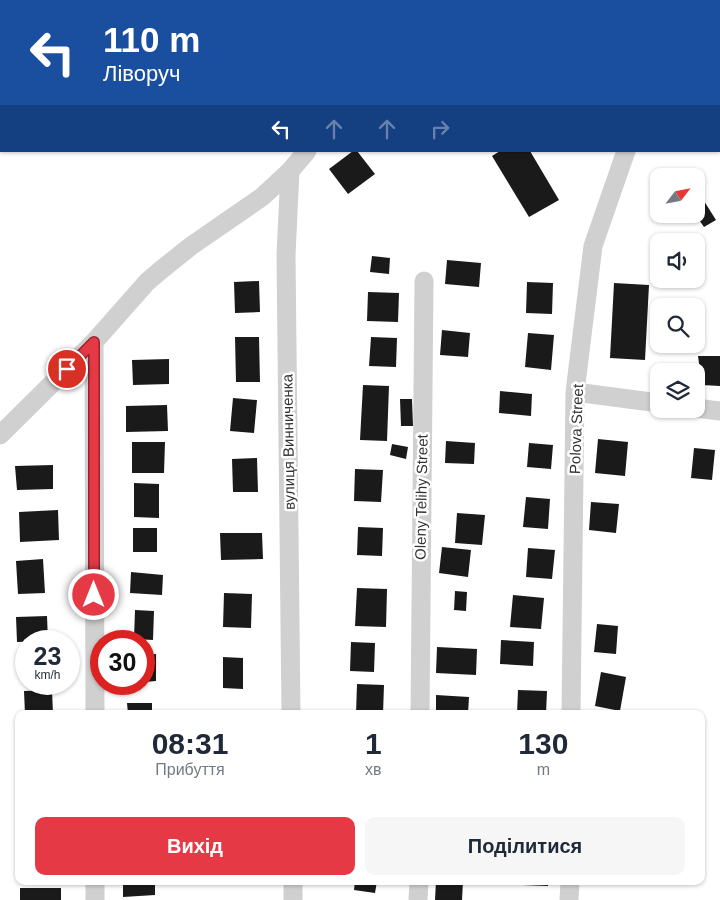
<!DOCTYPE html>
<html lang="uk">
<meta charset="utf-8">
<style>
:root{--surface:#fff;--page:#f6f6f7;--text:#1f2937;--muted:#747a83;--accent:#e63946}
body{margin:0;font-family:Arial,sans-serif;background:var(--page);color:var(--text);height:100vh;display:flex;flex-direction:column;font-size:19px;white-space:nowrap}
*{box-sizing:border-box;margin:0}
p{font-size:16px;color:var(--muted)}
.icon{flex:none;width:28px;height:28px;fill:none;stroke:currentColor;stroke-width:2;stroke-linecap:round;stroke-linejoin:round}
.map{position:relative;flex:1;overflow:hidden}
.drawer{position:absolute;left:15px;top:710px;width:690px;height:175px;display:flex;flex-direction:column;background:var(--surface);border-radius:10px;box-shadow:0 1px 4px #0004}
.drawer>*{flex:none}
.guide{position:absolute;left:0px;top:0px;width:720px;height:152px;box-shadow:0 1px 4px #0004;background:#1a4fa0;color:#fff;overflow:hidden}
.needle{width:32px;rotate:58deg}
.buttons{position:absolute;left:650px;top:168px;display:grid;gap:10px}
.buttons a{display:grid;place-items:center;width:55px;height:55px;border-radius:10px;background:var(--surface);box-shadow:0 1px 4px #0004;font-size:25px}
.speed{position:absolute;left:15px;top:630px;display:flex;gap:10px;font-size:25px;font-weight:700;text-align:center}
.speed>*{display:grid;place-content:center;width:65px;height:65px;border-radius:50%;background:var(--surface);box-shadow:0 1px 4px #0004;line-height:1}
.speed small{font-size:12px;font-weight:400}
.speed .limit{border:8px solid #d22;background:#fff;color:#111}
.pin{position:absolute;display:grid;place-items:center;width:42px;height:42px;color:#fff;margin:-21px;border:2px solid #fff;border-radius:50%;box-shadow:0 1px 5px #0007}
.me{position:absolute;width:55px;margin:-28px;rotate:0deg;stroke-linejoin:round;filter:drop-shadow(0 0 4px #0008)}
.turn{display:flex;align-items:center;gap:18px;height:105px;padding:0 20px;font-size:22px}
.turn .icon{width:65px;height:65px;stroke-width:2.5}
.turn b{display:block;font-size:35px;line-height:42px}
.lanes{display:flex;align-items:center;height:48px;padding:0 20px;background:#0003;justify-content:center;gap:25px;direction:ltr}
.lanes .off{opacity:.35}
.eta{display:flex;justify-content:space-evenly;align-items:center;height:85px;text-align:center}
.eta b{font-size:30px;font-weight:700;line-height:35px}
.action{display:flex;gap:10px;margin-top:auto;padding:10px 20px}
.action a{flex:1;height:58px;border-radius:10px;background:var(--accent);color:#fff;font-size:20px;font-weight:700;line-height:58px;text-align:center}
.action a+a{background:var(--page);color:var(--text)}
.map>svg:first-child{display:block}
</style>
<div class="map">
<svg width="720" height="900" viewBox="0 0 720 900">
<rect width="100%" height="100%" fill="#fff"/>
<path fill="#1a1a1a" d="M353,151H357L375,174L348,194L329,169Z
M500,151H530L559,200L529,217L492,156Z
M704,201L716,220L704,227L695,214L696,206Z
M372,256L390,258L389,274L370,272Z
M447,260L481,263L479,287L445,284Z
M259,281L260,312L235,313L234,282Z
M527,282L553,283L552,314L526,313Z
M614,283L649,285L645,360L610,358Z
M368,292L399,293L398,322L367,321Z
M442,330L470,333L468,357L440,355Z
M528,333L554,335L551,370L525,367Z
M235,337H259L260,382H236Z
M371,337L397,338L396,367L369,366Z
M698,356H720V386L702,385Z
M169,359V384L133,385L132,360Z
M363,385L389,386L387,441L360,440Z
M500,391L532,394L531,416L499,413Z
M233,398L257,400L254,433L230,431Z
M400,399H412L413,426H401Z
M167,405L168,431L126,432V406Z
M598,439L628,442L625,476L595,473Z
M446,441L475,443L474,464L445,463Z
M132,442H165L164,473H132Z
M529,443L553,445L551,469L527,467Z
M392,444L408,447L406,459L390,455Z
M694,448L715,450L712,480L691,478Z
M257,458L258,492H233L232,459Z
M53,465V489L17,490L15,466Z
M355,469L383,470L381,502L354,501Z
M134,483L159,484V518L134,517Z
M526,497L550,499L548,529L523,527Z
M591,502L619,504L616,533L589,530Z
M58,510L59,540L20,542L19,512Z
M457,513L485,515L482,545L455,543Z
M358,527L383,528L382,556L357,555Z
M133,528H157V552H133Z
M220,533H262L263,559L221,560Z
M442,547L471,550L468,577L439,573Z
M528,548L555,550L552,579L526,577Z
M43,559L45,593L18,594L16,561Z
M131,572L163,575L162,595L130,593Z
M357,588L387,589L386,627L355,626Z
M455,591L467,592L466,611L454,610Z
M224,593L252,594L251,628L223,627Z
M513,595L544,598L541,629L510,627Z
M135,610L154,611L153,640L134,639Z
M47,616L48,641L17,642L16,617Z
M597,624L618,626L616,654L594,652Z
M501,640L534,642L533,666L500,664Z
M351,642L375,643L374,672L350,671Z
M437,647L477,649L476,675L436,673Z
M156,654V681L144,682V655Z
M223,657L243,658V689L223,688Z
M601,672L626,677L620,711L595,706Z
M357,684L384,685L383,714H356Z
M52,690L53,714H25L24,691Z
M518,690L547,691L546,714H517Z
M436,695L469,697L468,714H436Z
M127,703H152V714H128Z
M15,790H19V814H15Z
M123,881H155V895L123,897Z
M355,881H377L375,893L354,890Z
M436,881H463L462,900H435Z
M522,881H548V886L522,885Z
M20,888H61V900H20Z"/>
<g fill="none" stroke-linecap="round" stroke-linejoin="round">
<path stroke="#d0d0d0" stroke-width="19" d="M647,0L648,1
M532,1L534,0
M719,106L720,108
M290,171L286,255L291,714
M94,342L95,714
M575,392L659,403
M696,408L720,411
M0,435L94,342L147,282L161,270L191,246L262,197L290,171L307,151
M420,714L424,281
M571,714L575,392L593,246L626,151
M95,881V900
M293,881V900
M418,900L419,881
M569,900L570,881"/>
</g>
<g fill="none" stroke-linecap="round" stroke-linejoin="round">
<defs>
<path id="route" d="M67,369L94,342V595"/>
</defs>
<use href="#route" stroke="#96252e" stroke-width="12"/>
<use href="#route" stroke="#e63946" stroke-width="9"/>
</g>
<g text-anchor="middle" dominant-baseline="central" stroke-width="5" stroke-linejoin="round" paint-order="stroke">
<g font-size="15" fill="#333" stroke="#fff">
<text transform="translate(576 429) rotate(-88)">Polova Street</text>
<text transform="translate(288 442) rotate(-91)">вулиця Винниченка</text>
<text transform="translate(421 497) rotate(-89)">Oleny Telihy Street</text>
</g>
</g>
</svg>
<div class="buttons">
<a><svg class="needle" viewBox="-14 -14 28 28"><path d="M0-13l5 13h-10z" fill="#e53935"/><path d="M0 13l5-13h-10z" fill="#747a83"/></svg></a>
<a><svg class="icon" aria-label="sound" viewBox="0 0 24 24"><path d="M4 9h4l5-4v14l-5-4H4zM17 9q2 3 0 6"/></svg></a>
<a><svg class="icon" aria-label="search" viewBox="0 0 24 24"><circle cx="10" cy="10" r="6"/><path d="M15 15l6 6"/></svg></a>
<a><svg class="icon" aria-label="layers" viewBox="0 0 24 24"><path d="M12 4l9 5-9 5-9-5zM3 14l9 5 9-5"/></svg></a>
</div>
<div class="speed"><div>23<small>km/h</small></div><div class="limit">30</div></div>
<div class="pin" style="left:67px;top:369px;background:#d93025"><svg class="icon" aria-label="arrive" viewBox="0 0 24 24"><path d="M6 21V4h12l-3 4 3 4H6"/></svg></div>
<svg class="me" style="left:94px;top:595px" viewBox="-20 -20 40 40"><circle r="17" fill="#e63946" stroke="#fff" stroke-width="3"/><path d="M0-11L8 9 0 5-8 9z" fill="#fff"/></svg>
<div class="guide">
<div class="turn"><svg class="icon" aria-label="left" viewBox="0 0 24 24"><path d="M17 20v-9H6M10 6l-5 5 5 5"/></svg><div><b>110 m</b>Ліворуч</div></div>
<div class="lanes"><svg class="icon" aria-label="left" viewBox="0 0 24 24"><path d="M17 20v-9H6M10 6l-5 5 5 5"/></svg><svg class="icon off" aria-label="ahead" viewBox="0 0 24 24"><path d="M12 20V5M6 11l6-6 6 6"/></svg><svg class="icon off" aria-label="ahead" viewBox="0 0 24 24"><path d="M12 20V5M6 11l6-6 6 6"/></svg><svg class="icon off" aria-label="right" viewBox="0 0 24 24"><path d="M7 20v-9h11M14 6l5 5-5 5"/></svg></div>
</div>
<section class="drawer">
<div class="eta">
<div><b>08:31</b><p>Прибуття</p></div>
<div><b>1</b><p>хв</p></div>
<div><b>130</b><p>m</p></div>
</div>
<div class="action"><a>Вихід</a><a>Поділитися</a></div>
</section>
</div>
